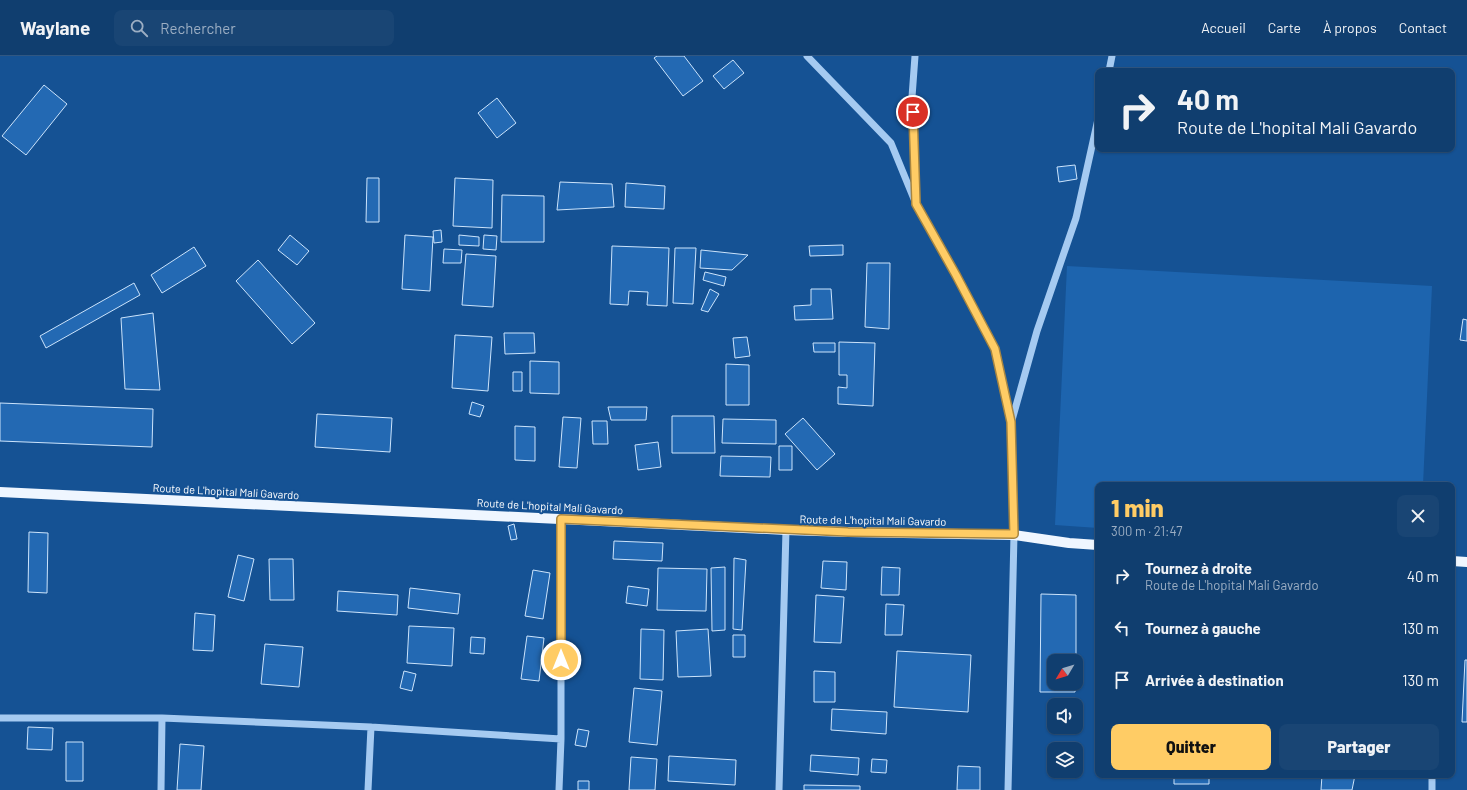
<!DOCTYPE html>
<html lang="fr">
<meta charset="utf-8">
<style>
:root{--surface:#103e6f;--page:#194574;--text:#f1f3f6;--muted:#9caec3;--line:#305782;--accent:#ffcc65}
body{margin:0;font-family:Barlow,sans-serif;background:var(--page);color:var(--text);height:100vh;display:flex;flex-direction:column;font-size:15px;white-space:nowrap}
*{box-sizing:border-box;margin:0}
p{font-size:13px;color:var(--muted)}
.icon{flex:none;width:22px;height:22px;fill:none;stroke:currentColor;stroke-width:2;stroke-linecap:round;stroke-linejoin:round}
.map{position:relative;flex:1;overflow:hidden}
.details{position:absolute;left:1095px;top:426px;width:360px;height:296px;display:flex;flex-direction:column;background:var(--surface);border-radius:8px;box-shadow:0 1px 3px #0004,0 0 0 1px var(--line)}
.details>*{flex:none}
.hud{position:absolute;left:1095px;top:12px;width:360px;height:84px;border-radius:8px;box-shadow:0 1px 3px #0004,0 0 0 1px var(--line);background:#103e6f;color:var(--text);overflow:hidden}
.needle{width:26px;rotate:232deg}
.fabs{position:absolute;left:1047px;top:598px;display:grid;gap:8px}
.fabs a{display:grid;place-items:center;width:36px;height:36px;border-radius:8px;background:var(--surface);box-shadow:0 1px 3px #0004,0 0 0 1px var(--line);font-size:20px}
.pin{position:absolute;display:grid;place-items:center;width:34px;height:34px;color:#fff;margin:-17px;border:2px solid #fff;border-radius:50%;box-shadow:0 1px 4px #0007}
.me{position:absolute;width:44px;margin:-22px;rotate:0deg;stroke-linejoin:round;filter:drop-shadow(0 0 3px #0008)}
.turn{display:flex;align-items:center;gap:14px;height:84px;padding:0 16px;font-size:18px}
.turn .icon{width:52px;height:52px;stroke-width:2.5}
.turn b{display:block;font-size:28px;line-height:34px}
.round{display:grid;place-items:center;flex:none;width:42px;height:42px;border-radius:8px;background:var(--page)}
.overview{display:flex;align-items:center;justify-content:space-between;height:68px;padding:0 16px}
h1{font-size:24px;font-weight:800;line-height:30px;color:var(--accent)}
.button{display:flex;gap:8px;margin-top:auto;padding:8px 16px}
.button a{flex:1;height:46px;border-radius:8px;background:var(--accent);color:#111;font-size:16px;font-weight:800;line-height:46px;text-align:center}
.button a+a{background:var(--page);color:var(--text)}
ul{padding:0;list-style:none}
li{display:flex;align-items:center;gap:12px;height:52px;padding:0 16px}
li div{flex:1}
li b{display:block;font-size:15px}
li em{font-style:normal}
header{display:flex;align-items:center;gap:24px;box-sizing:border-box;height:56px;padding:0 20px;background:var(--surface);border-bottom:1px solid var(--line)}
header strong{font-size:19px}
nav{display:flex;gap:22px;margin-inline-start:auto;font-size:14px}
.search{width:280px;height:36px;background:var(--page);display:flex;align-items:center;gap:10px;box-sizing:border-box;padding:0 14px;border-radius:8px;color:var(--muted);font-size:15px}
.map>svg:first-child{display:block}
</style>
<header>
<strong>Waylane</strong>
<div class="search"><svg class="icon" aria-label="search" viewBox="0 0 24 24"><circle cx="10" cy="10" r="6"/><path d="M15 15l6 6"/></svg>Rechercher</div>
<nav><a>Accueil</a><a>Carte</a><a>À propos</a><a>Contact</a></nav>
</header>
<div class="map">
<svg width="1467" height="734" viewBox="0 0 1467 734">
<rect width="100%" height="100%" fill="#155294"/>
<path fill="#1d64ae" d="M1067,210L1432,230L1423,429H1098V472L1055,469Z"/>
<path fill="#2369b3" stroke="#cce4fc" d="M657,0H684L703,25L683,40L654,2Z
M733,4L744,17L724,33L713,20Z
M44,29L67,48L26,99L2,80Z
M497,42L516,67L497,82L478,57Z
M1075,109L1077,123L1059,126L1057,111Z
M367,122H379V166H366Z
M455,122L493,124L492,172L453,170Z
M560,126L612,128L614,151L557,154Z
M626,127L665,130L664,153L625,151Z
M502,139L544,140V186H501Z
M441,174L442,186L434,187L433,175Z
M290,179L309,195L297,209L278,194Z
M405,179L433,181L430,235L402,233Z
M459,179L479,181V190L459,189Z
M484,179L497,180L496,194L483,193Z
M843,189V199L810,200L809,190Z
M612,190L669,192L667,250L647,249L648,236L629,235L628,249L610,248Z
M194,191L206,210L162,237L151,219Z
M675,192H696L693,248L673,247Z
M444,193L462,194L461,207H443Z
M701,194L748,199L732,214L700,212Z
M466,198L496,200L493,251L462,249Z
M258,204L315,267L292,288L236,225Z
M867,207H890L889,273L865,271Z
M705,216L726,221L724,230L703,224Z
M134,227L140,239L46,292L40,280Z
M710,233L719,238L708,256L701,254Z
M811,233H831L833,263L795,264L794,250L811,249Z
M153,257L160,334L125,333L121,262Z
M1463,263L1467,264V285L1460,284Z
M504,277H534L535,297L505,298Z
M455,279L492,281L488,335L452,332Z
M747,281L750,300L735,302L733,282Z
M839,286L875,287L873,350L838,348V331L847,332V319H839Z
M813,287H835V296H814Z
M530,305L559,306V338L530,337Z
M726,308L749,309V349H726Z
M513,316H522V335H513Z
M472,346L484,350L480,361L469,358Z
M0,347L153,353L152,391L0,385Z
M608,351H647L646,364H611Z
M317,358L392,362L390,396L315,391Z
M672,360H714L715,397H672Z
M563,361L581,362L577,412L559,411Z
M803,362L835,398L817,414L785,378Z
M723,363L776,364V388L722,387Z
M592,365H607L608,388H593Z
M515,370L535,371V405L515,404Z
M658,386L661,411L638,414L635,389Z
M779,390H792V414H779Z
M721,400L771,401L770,421L720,420Z
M514,468L517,483L511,484L508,470Z
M29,476L48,477L47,537L28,536Z
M614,485L663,487L662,505L613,503Z
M238,499L254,503L244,545L228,541Z
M734,502L746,504L742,574L733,573Z
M269,503H293L294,544H270Z
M823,505L847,506L846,534L821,532Z
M725,511V574L712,575L711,512Z
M882,511L900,512L899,539H881Z
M658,512L707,513L706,555L657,554Z
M533,514L550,517L543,563L525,560Z
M628,530L649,533L647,550L626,547Z
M410,532L460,538L458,558L408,552Z
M338,535L398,539L397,559L337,555Z
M1041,538L1076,539V605H1054V627H1076L1075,636H1040Z
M816,539L844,541L841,587L814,586Z
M886,548L904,549L902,579H885Z
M195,557L215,559L213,595L193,594Z
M409,570L454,572L452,610L407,607Z
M641,573L664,574L663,624L640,623Z
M708,573L711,620L678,621L676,575Z
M733,579H745V601H733Z
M527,580L544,582L539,625L521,623Z
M471,581L485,582L484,598L470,597Z
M265,588L303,591L299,631L261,628Z
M897,595L971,599L968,656L894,651Z
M1465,604H1467V666H1462Z
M404,615L416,618L412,635L400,632Z
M814,615L835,616V646H814Z
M634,632L662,635L657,689L629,686Z
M832,653L887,656L886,678L831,674Z
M28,671L53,672L52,694L27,693Z
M578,673L589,675L586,691L575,689Z
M66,686H83V725H66Z
M180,688L204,690L201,734H177Z
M811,699L859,702L858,719L810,715Z
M669,700L736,704L735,729L668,725Z
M631,701L657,703L655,734H629Z
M872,703L887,704L886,717L871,716Z
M958,710L980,711V734H957Z
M1174,719H1209V728H1174Z
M1322,719H1355L1352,734H1321Z
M578,725H589V734H578Z
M804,729L860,730V734H804Z"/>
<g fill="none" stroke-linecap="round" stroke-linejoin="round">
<path stroke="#a5caf1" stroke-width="7" d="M807,0L891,87L916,148L956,219L995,293L1011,366L1014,479L1008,734
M915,0L912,41L916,142
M1109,15L1112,0
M1012,364L1037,275L1076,162L1098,63
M0,662H162L371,671L561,683
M161,734L162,662
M368,734L371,671
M559,734L561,683V463
M779,734L786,474
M1432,734V719"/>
<path stroke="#eff6ff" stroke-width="10" d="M0,436L786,474L848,476L1014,479L1069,487L1098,489
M1452,505L1467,506"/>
</g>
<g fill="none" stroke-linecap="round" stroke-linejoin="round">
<defs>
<path id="route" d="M561,604V463L848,476L1014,478L1011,366L995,293L956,219L916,148L913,56"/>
</defs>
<use href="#route" stroke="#a68542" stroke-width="10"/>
<use href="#route" stroke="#ffcc65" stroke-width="7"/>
</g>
<g text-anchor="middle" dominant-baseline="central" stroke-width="4" stroke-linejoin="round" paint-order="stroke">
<g font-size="11" fill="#fff" stroke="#155294">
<text transform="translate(226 435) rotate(3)">Route de L'hopital Mali Gavardo</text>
<text transform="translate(550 450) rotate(3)">Route de L'hopital Mali Gavardo</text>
<text transform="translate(873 464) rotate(1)">Route de L'hopital Mali Gavardo</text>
</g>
</g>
</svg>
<div class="fabs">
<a><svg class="needle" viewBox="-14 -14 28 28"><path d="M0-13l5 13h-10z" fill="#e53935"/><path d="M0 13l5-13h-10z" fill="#9caec3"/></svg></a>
<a><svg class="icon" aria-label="sound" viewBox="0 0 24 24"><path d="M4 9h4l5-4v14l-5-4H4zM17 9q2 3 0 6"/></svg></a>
<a><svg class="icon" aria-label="layers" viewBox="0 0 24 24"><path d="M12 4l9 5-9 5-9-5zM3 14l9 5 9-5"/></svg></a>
</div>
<div class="pin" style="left:913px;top:56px;background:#d93025"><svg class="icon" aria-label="arrive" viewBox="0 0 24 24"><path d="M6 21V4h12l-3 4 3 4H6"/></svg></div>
<svg class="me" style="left:561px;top:604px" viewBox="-20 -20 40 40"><circle r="17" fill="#ffcc65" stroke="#fff" stroke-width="3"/><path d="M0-11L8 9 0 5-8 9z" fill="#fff"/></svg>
<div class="hud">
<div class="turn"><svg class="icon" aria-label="right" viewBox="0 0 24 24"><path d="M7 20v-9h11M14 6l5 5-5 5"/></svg><div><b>40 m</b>Route de L'hopital Mali Gavardo</div></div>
</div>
<section class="details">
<div class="overview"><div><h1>1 min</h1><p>300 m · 21:47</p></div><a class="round"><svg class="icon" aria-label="close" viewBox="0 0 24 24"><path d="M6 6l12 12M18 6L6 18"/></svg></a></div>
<ul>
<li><svg class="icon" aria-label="right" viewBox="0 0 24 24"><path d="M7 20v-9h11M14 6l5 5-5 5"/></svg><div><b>Tournez à droite</b><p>Route de L'hopital Mali Gavardo</p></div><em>40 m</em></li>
<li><svg class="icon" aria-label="left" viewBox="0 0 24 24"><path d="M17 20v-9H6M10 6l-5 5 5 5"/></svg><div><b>Tournez à gauche</b></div><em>130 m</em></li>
<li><svg class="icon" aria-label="arrive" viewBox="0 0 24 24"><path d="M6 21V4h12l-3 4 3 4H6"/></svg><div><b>Arrivée à destination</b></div><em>130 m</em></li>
</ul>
<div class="button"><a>Quitter</a><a>Partager</a></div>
</section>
</div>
